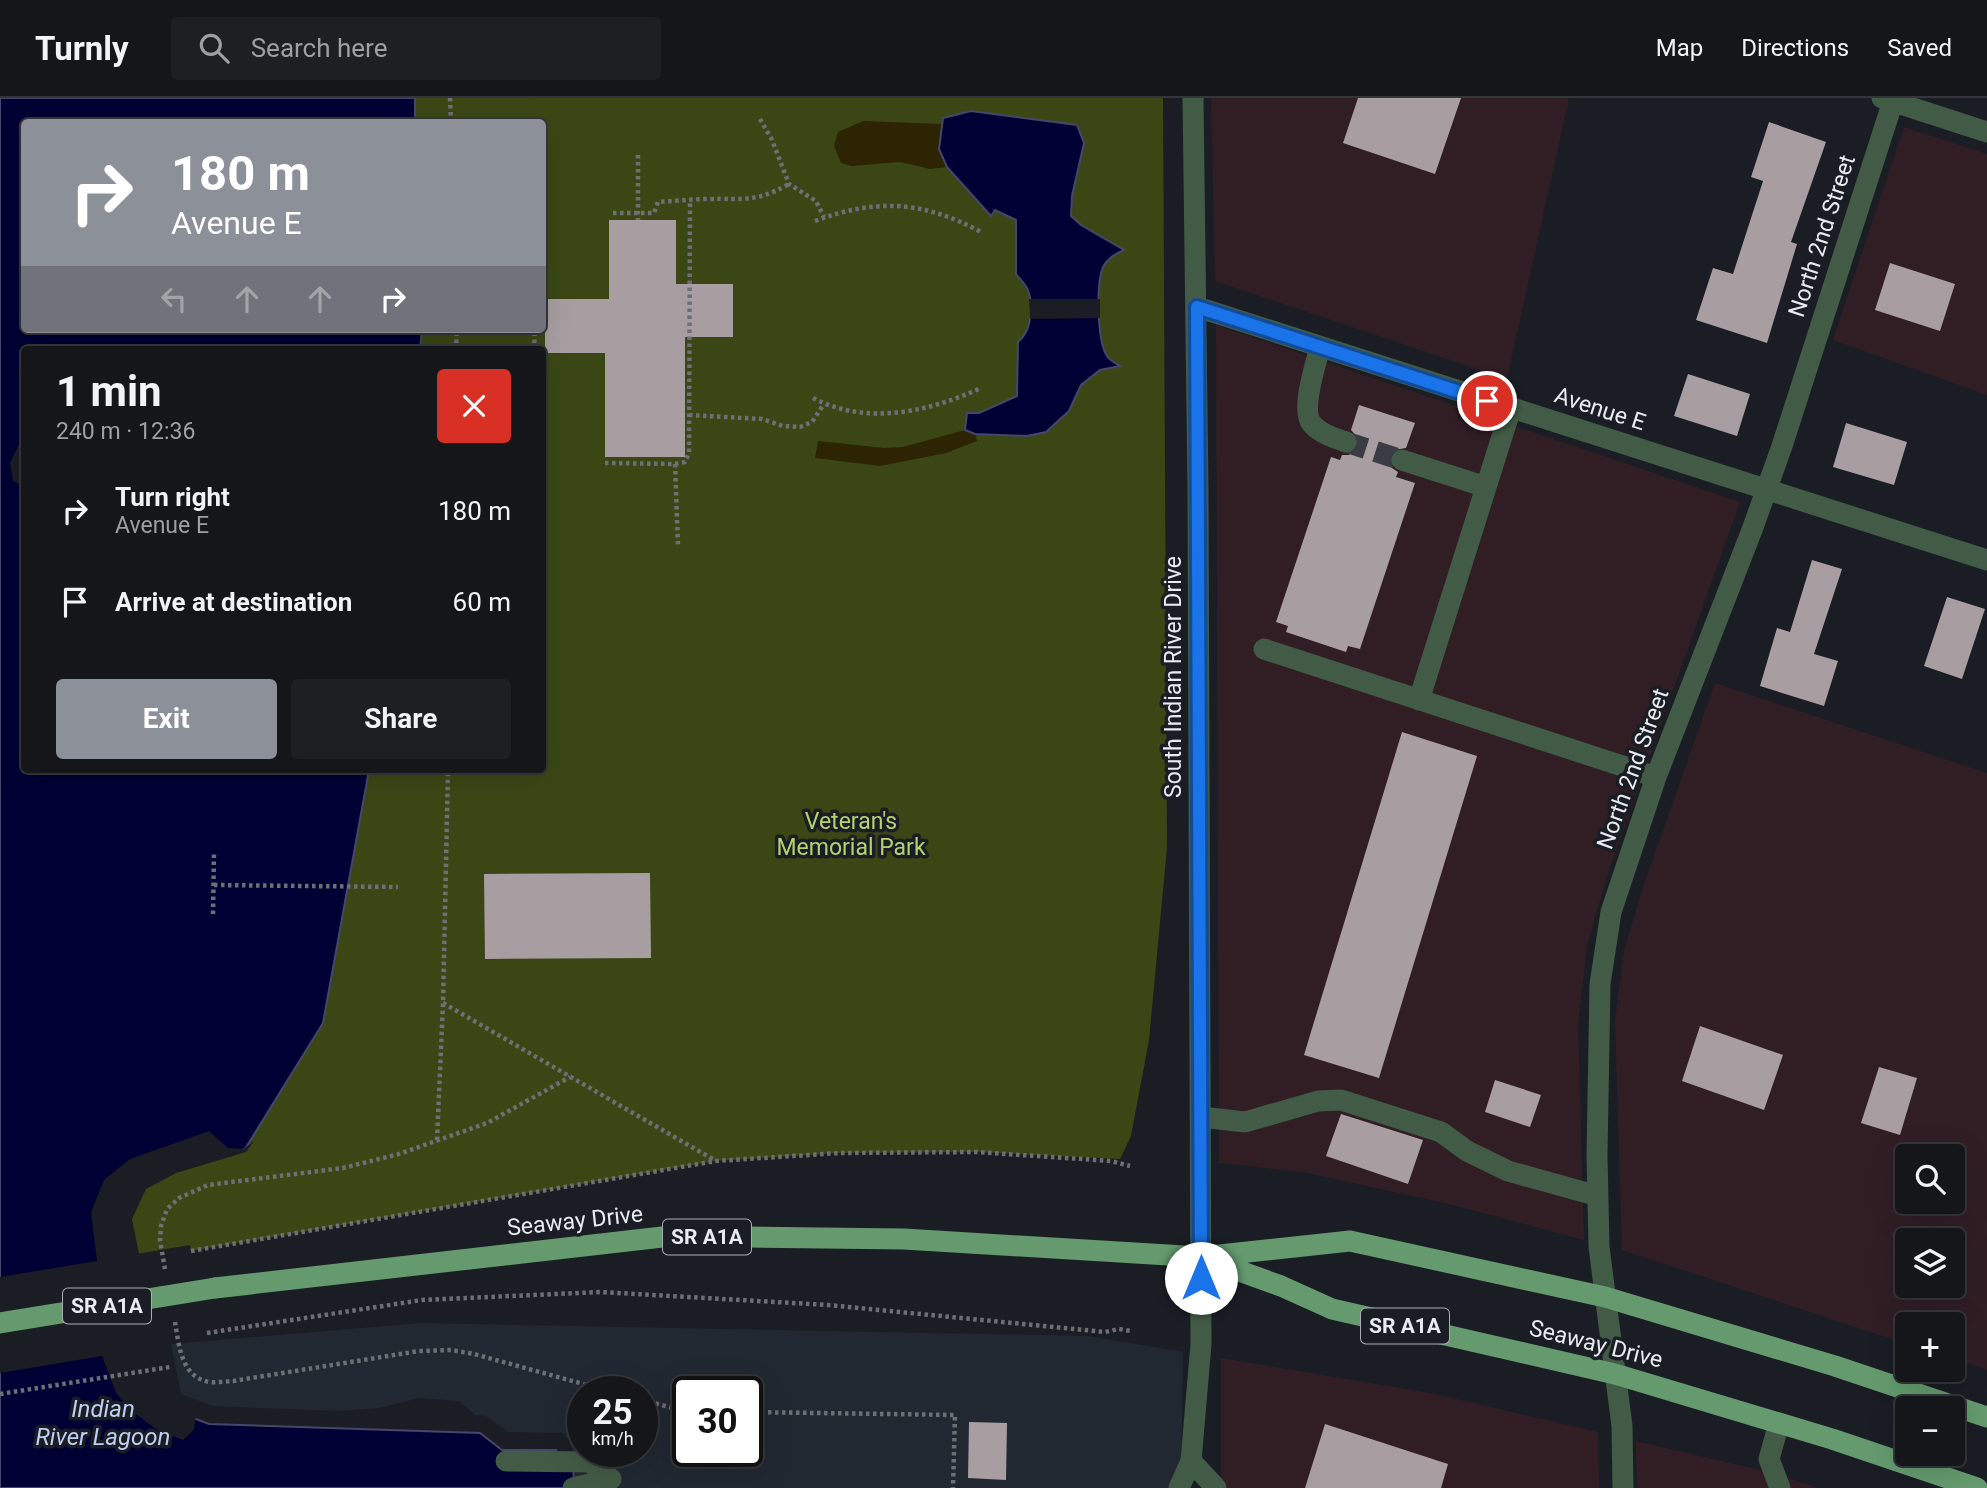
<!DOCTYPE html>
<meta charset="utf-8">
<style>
:root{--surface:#14161a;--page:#1d1f23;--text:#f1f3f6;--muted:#9d9fa2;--line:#333539;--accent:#8c9099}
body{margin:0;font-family:Roboto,sans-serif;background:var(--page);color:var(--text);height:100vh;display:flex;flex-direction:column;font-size:26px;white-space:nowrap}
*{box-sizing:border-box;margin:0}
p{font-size:23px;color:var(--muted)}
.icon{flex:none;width:38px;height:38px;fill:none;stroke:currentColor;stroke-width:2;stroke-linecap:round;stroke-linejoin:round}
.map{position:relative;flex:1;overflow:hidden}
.drawer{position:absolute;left:21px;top:248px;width:525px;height:427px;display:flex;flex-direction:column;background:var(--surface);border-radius:7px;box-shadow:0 7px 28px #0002,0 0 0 2px var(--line)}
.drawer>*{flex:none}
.banner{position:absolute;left:21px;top:21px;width:525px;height:214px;border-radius:7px;box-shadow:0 7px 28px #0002,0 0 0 2px var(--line);background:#8c9099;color:#fff;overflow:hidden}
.tools{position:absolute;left:1895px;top:1046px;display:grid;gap:14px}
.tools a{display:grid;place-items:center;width:70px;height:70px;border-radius:7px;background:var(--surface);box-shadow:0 7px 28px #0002,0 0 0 2px var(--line);font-size:35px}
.speed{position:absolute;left:567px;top:1278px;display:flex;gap:14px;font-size:35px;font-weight:700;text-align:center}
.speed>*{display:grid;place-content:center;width:91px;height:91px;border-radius:50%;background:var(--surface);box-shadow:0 7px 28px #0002,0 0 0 2px var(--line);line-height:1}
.speed small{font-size:18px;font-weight:400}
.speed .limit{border:4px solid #111;border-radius:10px;background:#fff;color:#111}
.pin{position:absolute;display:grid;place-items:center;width:60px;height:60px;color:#fff;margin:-30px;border:4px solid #fff;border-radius:50%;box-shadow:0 2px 7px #0007}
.me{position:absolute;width:77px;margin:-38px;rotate:0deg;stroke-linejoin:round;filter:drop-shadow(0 0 5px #0008)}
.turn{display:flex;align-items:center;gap:24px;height:147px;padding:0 35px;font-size:32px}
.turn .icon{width:91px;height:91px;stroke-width:2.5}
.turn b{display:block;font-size:49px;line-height:60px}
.lanes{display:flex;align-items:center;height:66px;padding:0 35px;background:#0003;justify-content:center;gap:35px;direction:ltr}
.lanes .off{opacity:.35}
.round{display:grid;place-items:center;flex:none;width:74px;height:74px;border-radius:7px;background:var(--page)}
.overview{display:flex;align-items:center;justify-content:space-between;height:119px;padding:0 35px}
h1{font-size:42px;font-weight:700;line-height:52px}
.primary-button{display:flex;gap:14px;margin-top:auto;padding:14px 35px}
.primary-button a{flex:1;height:80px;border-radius:7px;background:var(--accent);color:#fff;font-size:28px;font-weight:700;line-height:80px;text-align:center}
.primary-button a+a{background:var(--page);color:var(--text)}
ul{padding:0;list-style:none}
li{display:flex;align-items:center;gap:21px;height:91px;padding:0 35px}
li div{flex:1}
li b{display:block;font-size:26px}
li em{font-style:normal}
header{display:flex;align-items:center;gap:42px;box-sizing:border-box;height:98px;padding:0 35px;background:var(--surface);border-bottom:2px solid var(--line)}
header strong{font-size:33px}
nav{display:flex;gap:38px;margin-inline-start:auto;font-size:24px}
.search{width:490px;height:63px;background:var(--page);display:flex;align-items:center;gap:18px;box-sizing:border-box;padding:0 24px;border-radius:7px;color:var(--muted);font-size:26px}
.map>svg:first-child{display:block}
</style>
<header>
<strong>Turnly</strong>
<div class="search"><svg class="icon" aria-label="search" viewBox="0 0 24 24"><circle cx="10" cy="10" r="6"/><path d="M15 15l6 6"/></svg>Search here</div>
<nav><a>Map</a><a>Directions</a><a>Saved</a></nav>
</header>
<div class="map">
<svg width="1987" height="1390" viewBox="0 0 1987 1390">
<rect width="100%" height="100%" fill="#1a1d23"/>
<path fill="#301e24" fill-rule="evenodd" d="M1211,0H1569L1507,281L1215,183Z
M1904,29L1987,56V297L1833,242Z
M1216,227L1740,404L1609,773L1588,843L1578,925L1584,1142L1445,1105L1302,1074L1219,1065Z
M1715,585L1987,675V1272L1953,1261V1227H1908L1907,1246L1622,1152L1615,923L1624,852L1644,786ZM1908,1059H1953V1104H1908ZM1908,1143H1953V1188H1908Z
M1221,1260L1435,1296L1598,1334L1599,1390H1221Z
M1636,1343L1777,1376L1818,1390H1637Z"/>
<path fill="#212832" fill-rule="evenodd" d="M421,1225L1087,1238L1183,1254L1181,1390H574L572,1350L569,1341L562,1335L508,1334L486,1318L475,1317L459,1303L419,1300L380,1310L338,1313L213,1308L181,1296L171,1246ZM583,1293H642V1353H583ZM688,1293H747V1353H688Z"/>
<path fill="#3a4715" d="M415,0H1163L1167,749L1149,942L1131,1038L1120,1061L976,1054L840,1055L716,1063L191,1153L190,1147L136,1156L128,1120L369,672H542V252H420L422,231H542V24H415Z"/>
<path fill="#2c2403" d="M863,23L942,26L939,51L947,69L930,71L900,64L851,68L841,65L834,48L838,34Z
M965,332L975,336L977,343L946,355L880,368L815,360L818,343L884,350L903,349Z"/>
<path fill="#000034" stroke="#46466c" stroke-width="2" d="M0,0H415V24H24V231H422L420,252H24V672H369L323,925L245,1051L174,1071L143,1088L128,1120L167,1310L209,1326L480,1335L502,1352H556L557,1360H573L574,1390H0Z
M971,13L1077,27L1084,45L1072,98L1071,118L1081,127L1124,152C1115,156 1108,160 1103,169C1096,186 1097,243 1107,258C1110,263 1116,265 1120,268L1100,272L1081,287L1069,313L1046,334L1027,338L975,336L965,332L967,315H979L1017,298L1018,244C1032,233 1034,206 1027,190C1024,185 1019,180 1016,176V122L995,112L991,118L947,69L939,51L943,20Z"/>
<path fill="#1a1d23" d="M1029,201H1100V220L1030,221Z
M24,343V389L13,383L10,365L20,344Z
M209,1033L228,1050L244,1051L254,1043L246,1054L176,1075L146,1091L132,1121L170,1307L196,1317L194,1332L183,1342L156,1331L132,1313L116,1295L102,1258L0,1275V1179L97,1163L91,1114L104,1082L130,1061Z"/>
<path fill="#a89ea2" d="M1358,0H1461L1435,76L1343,45Z
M1769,24L1826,44L1791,144L1797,146L1767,245L1696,222L1713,170L1733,176L1763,83L1751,79Z
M609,122H676V186H733V239H685V359H605V255H545V201H609Z
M1890,165L1955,186L1940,233L1875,212Z
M1688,276L1750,296L1737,338L1674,318Z
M1359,307L1415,325L1406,350L1394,352L1390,357L1389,364L1392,370L1398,374L1396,379L1415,385L1360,551L1348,548L1346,554L1286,534L1288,528L1276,524L1331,359L1340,362L1342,357H1349L1358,349L1359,341L1351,332Z
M1846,325L1907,344L1894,387L1833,369Z
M1812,462L1842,471L1814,556L1838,563L1824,608L1760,588L1777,530L1790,534Z
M1947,499L1985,511L1962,581L1924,568Z
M1402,634L1477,658L1379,980L1304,957Z
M650,775L651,860L485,861L484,776Z
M1700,928L1783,957L1764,1012L1682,983Z
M1879,969L1917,980L1900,1037L1861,1025Z
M1495,982L1541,997L1530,1029L1485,1014Z
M1341,1016L1423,1042L1408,1086L1326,1058Z
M969,1324L1007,1325L1006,1382L968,1380Z
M1325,1326L1448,1366L1441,1390H1305Z"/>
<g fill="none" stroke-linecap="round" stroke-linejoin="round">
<path stroke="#393c42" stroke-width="21" stroke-dasharray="21 10" stroke-linecap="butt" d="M1346,344L1402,362"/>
<path stroke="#6c6f74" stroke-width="4.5" stroke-dasharray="3.5 3.5" stroke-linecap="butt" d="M450,0L451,24
M760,21L772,42L789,86L816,103L824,119
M638,57V122
M613,115H654L658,104C674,103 691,101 708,101C744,100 755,105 789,86
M815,123C876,100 924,103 981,134
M542,220H545
M456,252L457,231
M534,252L535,231
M542,259H545
M813,300C867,328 928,314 981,290
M689,317L762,321L783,328L800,329L812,324L824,306
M605,365L675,366L685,364L689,355L690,102
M675,366L678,448
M214,787L398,789
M213,816L214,754
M443,905L716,1063
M437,1042L443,905L448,672
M191,1153L716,1063L840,1055L976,1054L1111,1063L1130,1068
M165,1171L160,1143L161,1128L167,1111L179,1100L208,1087L343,1070L399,1056L487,1025L570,979
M175,1224C179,1247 181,1280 210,1284C217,1285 226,1283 233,1283L419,1253L451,1252L474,1256L609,1293
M207,1235L422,1202L601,1194L828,1207L1105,1234L1119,1231L1131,1233
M0,1296L170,1269
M642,1302L688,1314
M747,1314L955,1317L953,1390"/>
<path stroke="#425b46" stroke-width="21" d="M1882,0L1987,34
M1197,209L1987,462
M1320,249C1316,266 1300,312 1312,326C1321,336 1334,340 1346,344
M1402,362L1486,389
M1264,551L1656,679
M1419,602L1511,310
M1201,1019L1245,1024L1318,1003L1341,1002L1441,1034L1467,1053L1508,1073L1598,1098
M1779,1325L1769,1361L1780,1390
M506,1363L590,1364L611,1381
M1191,1363L1216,1390
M573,1390L611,1381
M1179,1390L1191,1363L1201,1246L1198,390L1193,0
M1623,1390L1622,1328L1599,1149L1597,1057L1600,886L1611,814L1656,679L1752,432L1782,348L1894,0"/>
<path stroke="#649a6e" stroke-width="21" d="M1206,1161L1281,1188L1332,1211L1615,1276L1832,1341L1977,1390
M215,1190L671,1138L904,1141L1201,1159L1350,1143L1605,1199L1835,1268L1987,1319"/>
<path stroke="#649a6e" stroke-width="21" d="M0,1225L215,1190"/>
</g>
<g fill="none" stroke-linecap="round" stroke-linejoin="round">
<defs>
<path id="route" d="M1201,1180L1197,209L1487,303"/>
</defs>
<use href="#route" stroke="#114b97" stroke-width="18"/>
<use href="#route" stroke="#1a73e8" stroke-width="12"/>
</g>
<g text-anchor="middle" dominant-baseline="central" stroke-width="7" stroke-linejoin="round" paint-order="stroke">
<g fill="#1a1d23" stroke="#aaadb2" stroke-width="2">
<rect x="663" y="1121.5" width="88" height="35" rx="5"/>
<rect x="63" y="1190.5" width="88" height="35" rx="5"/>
<rect x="1361" y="1210.5" width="88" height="35" rx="5"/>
</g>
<g font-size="21" font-weight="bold" fill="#e8ebef">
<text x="707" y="1139">SR A1A</text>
<text x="107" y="1208">SR A1A</text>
<text x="1405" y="1228">SR A1A</text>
</g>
<g font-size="23" fill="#e8ebef" stroke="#1a1d23">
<text transform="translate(1822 138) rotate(-72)">North 2nd Street</text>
<text transform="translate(1600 311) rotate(18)">Avenue E</text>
<text transform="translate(1173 579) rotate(-90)">South Indian River Drive</text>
<text transform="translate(1633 671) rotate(-70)">North 2nd Street</text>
<text transform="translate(575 1123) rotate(-6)">Seaway Drive</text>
<text transform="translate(1596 1246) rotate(14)">Seaway Drive</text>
</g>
<g font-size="23" fill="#b5d26d" stroke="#1a1d23">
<text x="851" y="723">Veteran's<tspan x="851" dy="26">Memorial Park</tspan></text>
</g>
<g font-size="24" font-style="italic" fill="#bdcff2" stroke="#1a1d23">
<text x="103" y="1311">Indian<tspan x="103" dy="28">River Lagoon</tspan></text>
</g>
</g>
</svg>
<div class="tools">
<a><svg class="icon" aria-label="search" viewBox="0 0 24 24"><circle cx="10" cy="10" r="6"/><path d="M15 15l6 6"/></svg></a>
<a><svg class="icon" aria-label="layers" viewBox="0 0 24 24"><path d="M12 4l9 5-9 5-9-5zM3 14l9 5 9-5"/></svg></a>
<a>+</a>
<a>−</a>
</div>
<div class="speed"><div>25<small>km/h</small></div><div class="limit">30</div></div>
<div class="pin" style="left:1487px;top:303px;background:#d93025"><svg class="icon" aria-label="arrive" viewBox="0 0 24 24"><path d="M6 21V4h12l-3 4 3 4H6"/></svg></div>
<svg class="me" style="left:1201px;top:1180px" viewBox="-20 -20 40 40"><circle r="19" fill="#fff"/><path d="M0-13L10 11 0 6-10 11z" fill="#1a73e8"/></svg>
<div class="banner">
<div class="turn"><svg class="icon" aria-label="right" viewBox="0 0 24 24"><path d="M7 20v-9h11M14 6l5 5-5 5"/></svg><div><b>180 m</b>Avenue E</div></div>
<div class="lanes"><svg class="icon off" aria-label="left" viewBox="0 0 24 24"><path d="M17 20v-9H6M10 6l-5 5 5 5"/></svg><svg class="icon off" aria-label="ahead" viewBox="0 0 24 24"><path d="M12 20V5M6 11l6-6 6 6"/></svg><svg class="icon off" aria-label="ahead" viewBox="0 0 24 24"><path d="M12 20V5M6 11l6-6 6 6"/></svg><svg class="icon" aria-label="right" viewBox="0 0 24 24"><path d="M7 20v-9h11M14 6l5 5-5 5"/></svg></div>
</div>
<section class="drawer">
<div class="overview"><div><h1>1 min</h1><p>240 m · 12:36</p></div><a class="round" style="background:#d93025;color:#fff"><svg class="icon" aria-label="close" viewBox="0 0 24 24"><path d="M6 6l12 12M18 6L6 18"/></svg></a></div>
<ul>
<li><svg class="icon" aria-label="right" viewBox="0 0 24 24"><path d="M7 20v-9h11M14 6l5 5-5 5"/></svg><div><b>Turn right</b><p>Avenue E</p></div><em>180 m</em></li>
<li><svg class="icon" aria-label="arrive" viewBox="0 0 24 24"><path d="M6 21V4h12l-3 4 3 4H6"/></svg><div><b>Arrive at destination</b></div><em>60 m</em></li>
</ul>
<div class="primary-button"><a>Exit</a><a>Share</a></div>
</section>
</div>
